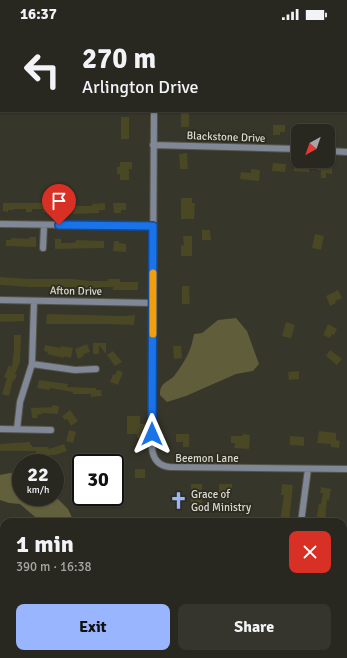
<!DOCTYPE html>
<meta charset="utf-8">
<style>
:root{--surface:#292820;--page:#35342d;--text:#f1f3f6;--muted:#a5a6a5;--line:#45443e;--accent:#99b5fd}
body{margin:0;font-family:Signika,sans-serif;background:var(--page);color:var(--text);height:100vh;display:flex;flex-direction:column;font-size:15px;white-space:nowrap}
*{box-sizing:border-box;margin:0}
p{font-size:13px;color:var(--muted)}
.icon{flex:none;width:22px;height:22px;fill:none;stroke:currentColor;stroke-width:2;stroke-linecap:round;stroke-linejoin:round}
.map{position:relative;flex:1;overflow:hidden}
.drawer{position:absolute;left:0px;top:490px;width:347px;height:140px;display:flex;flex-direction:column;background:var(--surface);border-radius:12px 12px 0 0;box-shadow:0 1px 3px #0004,0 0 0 1px var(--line)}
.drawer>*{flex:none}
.banner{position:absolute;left:0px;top:0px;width:347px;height:84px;box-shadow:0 1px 3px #0004,0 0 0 1px var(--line);background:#292820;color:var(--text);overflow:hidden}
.needle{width:26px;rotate:220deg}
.buttons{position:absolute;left:291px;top:96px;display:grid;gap:8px}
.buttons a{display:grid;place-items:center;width:44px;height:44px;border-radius:8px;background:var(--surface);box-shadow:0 1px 3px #0004,0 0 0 1px var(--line);font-size:20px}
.speed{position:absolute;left:12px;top:426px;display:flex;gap:8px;font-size:20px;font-weight:700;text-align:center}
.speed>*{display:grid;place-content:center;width:52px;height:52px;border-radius:50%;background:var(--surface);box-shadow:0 1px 3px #0004,0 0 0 1px var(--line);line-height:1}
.speed small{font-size:10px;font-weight:400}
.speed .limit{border:2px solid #111;border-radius:6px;background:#fff;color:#111}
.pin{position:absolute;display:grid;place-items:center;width:34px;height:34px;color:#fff;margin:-41px -17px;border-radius:50% 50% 50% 0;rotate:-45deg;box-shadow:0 0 4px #0007}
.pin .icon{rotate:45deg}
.me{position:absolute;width:44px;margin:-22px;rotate:0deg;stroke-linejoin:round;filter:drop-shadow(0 0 3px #0008)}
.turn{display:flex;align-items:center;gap:14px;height:84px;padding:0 16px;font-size:18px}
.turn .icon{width:52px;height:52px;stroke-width:2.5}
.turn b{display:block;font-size:28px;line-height:34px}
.round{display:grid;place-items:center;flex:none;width:42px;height:42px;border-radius:8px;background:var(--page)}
.overview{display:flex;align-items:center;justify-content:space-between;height:68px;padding:0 16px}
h1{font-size:24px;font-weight:800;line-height:30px}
.primary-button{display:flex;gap:8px;margin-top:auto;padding:8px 16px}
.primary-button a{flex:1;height:46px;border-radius:8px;background:var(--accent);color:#111;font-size:16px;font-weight:800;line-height:46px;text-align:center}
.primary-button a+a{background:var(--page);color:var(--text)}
.status{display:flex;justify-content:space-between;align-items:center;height:28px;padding:0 20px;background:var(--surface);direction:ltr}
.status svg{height:11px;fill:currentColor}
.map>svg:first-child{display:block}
</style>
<div class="status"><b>16:37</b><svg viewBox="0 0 49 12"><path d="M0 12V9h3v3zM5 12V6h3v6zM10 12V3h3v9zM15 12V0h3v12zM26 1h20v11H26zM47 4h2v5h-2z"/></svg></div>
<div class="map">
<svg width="347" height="630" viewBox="0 0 347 630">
<rect width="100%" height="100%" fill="#37362a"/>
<path fill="#615f3c" d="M10,445H17L21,447V469L55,468L68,481L74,494H41L20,476L9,475L0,472V447Z"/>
<path fill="#5f5d3a" d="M236,290L247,303L259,336L253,343L236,346L186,368L167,374L160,367C160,354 166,356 174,348C177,344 180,340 183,335C189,326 192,317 194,306L202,305L218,292Z"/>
<path fill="#494724" d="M181,85H189V99H181Z
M121,89H129V111H121Z
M273,97H285V104H280V107H273Z
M296,97H310V103H296Z
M187,125L188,141H180L179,126Z
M120,134H132V141H129V152H120V146H117V139H120Z
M273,135L286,136L285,144L272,143Z
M294,135L309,136V144L294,143Z
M321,135H332V146L326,145V150H321V142H317V137H322Z
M251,141L260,142L259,153L240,151L241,144L251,145Z
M181,170H192V175H195L194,191H181Z
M54,173L66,174L65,184H58V182L49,181V185L43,184V181H32V184H26V181H14V182H8V184L3,183V175H53Z
M105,175V182H99V185L73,186L74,178H92V176Z
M113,175H126V182H121V185H114Z
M202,202H210L211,212H202Z
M315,206L324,208L321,222L312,220Z
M183,208H192V228H181V218L184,217Z
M29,209H36V219L6,218V212H11V210L29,211Z
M55,211H61V215H72L76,214V212L104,213V220L55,221Z
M114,213H119V215L126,216V224L113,223Z
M0,249L28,251H73L90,253H108V251H120V254H138V262H113V259H100V261H94L78,259H31L0,257Z
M182,258H189L190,276H182Z
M338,262L342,270L335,273L336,275L330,278L326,268Z
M0,286H24V293L0,294Z
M47,286L123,288L135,287L134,297L108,296H46Z
M286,294L295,297L291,310L282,308Z
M328,296L337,301L334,307L332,306L330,310L323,307Z
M14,307H21L20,334L15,346L17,347L14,353L13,352L9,368L2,366L7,350L4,349L9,337L12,339L14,321Z
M93,315H106V326L99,317V326H93Z
M87,316L90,324L83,326L84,328L78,331L75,321Z
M45,317L60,320L61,318L73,320L71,330L64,328V330L47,326L48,324L44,323Z
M173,318H181L182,330L174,331Z
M330,322L342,331L337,337L326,328Z
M113,323L122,334L115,338L107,327Z
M117,342L123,344L118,357L110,354L113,346L115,347Z
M299,343V351L289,352L288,344Z
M39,352L68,356L67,359L96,360V362H101L102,368L91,369V366H73V364L50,360L49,362L37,360Z
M52,377L59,378L58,386L42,385V386L37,387L38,390H32L31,380L52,379Z
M70,382L78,393L71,398L67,391L65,392L62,388Z
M127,388H140V396H145V410H137V406H127Z
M69,402L76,404L73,415L66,413Z
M319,403L336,405V412L340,413L339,420L331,419V416L317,415Z
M176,406H189V419H183V414H176Z
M243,406L250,407L249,421L234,420L235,415H231V408H242Z
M290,408L304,409V418L290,417Z
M30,414V417H32V419H48L49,421L64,416L67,423L55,427H36V423H0V416Z
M135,441H145V450H135Z
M191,456H202V476H191Z
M219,456H232V464H219Z
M282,456L293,457L289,494H280L284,467H281Z
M321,459L331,461L329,472H327L325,494H316L319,475L321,476L323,465H320Z"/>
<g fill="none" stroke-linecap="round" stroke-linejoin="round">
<defs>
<path id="minor" d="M127,1V0
M301,1V0
M0,21H1
M346,36H347
M154,83L152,420C153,431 159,438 170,439L347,441
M153,117L298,121
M328,123L347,124
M0,196L153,198
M43,220L44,197
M0,272L153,275
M32,336L75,342L96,341
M0,401L51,402
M17,401L20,374L32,336L34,273
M301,494L308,441
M0,526L4,533
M343,534H347
M307,626L310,630
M1,630L4,601
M202,630L206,626"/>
</defs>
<use href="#minor" stroke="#545448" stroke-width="8"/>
<use href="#minor" stroke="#808796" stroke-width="6"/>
</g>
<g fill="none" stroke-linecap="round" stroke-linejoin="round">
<defs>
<path id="route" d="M59,197L153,198L152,406"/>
</defs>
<use href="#route" stroke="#114b97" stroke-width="10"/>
<use href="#route" stroke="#1a73e8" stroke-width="7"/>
<path stroke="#f59e0b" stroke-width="7" d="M153,306V245"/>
</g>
<defs>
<symbol id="church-bare" viewBox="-9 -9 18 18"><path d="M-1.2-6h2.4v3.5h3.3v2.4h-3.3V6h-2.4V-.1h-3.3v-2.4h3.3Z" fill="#99b5fd" stroke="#2d2c20" stroke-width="2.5" paint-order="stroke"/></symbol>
</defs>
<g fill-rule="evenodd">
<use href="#church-bare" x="166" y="460" width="25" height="25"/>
</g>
<g text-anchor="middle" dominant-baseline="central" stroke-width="3.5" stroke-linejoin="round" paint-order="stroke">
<g font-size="11" fill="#dadad3" stroke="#2d2c20">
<text transform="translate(226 109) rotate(2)">Blackstone Drive</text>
<text transform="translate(76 263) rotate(1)">Afton Drive</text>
<text x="207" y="430">Beemon Lane</text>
</g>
<g font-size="11" fill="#dadad3" stroke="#2d2c20" text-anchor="start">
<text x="191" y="466">Grace of<tspan x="191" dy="13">God Ministry</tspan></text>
</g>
</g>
</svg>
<div class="buttons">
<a><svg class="needle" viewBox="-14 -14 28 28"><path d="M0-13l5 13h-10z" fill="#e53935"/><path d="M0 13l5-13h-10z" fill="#a5a6a5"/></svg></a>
</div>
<div class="speed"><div>22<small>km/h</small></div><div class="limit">30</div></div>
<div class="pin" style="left:59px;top:197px;background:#d93025"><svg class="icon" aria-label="arrive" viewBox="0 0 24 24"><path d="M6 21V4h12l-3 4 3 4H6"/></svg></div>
<svg class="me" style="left:152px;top:406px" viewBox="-20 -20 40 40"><path d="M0-17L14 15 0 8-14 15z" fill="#1a73e8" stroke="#fff" stroke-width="4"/></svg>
<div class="banner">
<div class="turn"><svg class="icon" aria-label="left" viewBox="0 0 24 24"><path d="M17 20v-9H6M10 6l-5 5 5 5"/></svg><div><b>270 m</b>Arlington Drive</div></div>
</div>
<section class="drawer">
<div class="overview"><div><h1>1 min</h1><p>390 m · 16:38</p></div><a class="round" style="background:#d93025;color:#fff"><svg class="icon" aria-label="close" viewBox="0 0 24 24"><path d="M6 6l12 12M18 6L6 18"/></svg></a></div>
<div class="primary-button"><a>Exit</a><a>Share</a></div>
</section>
</div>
